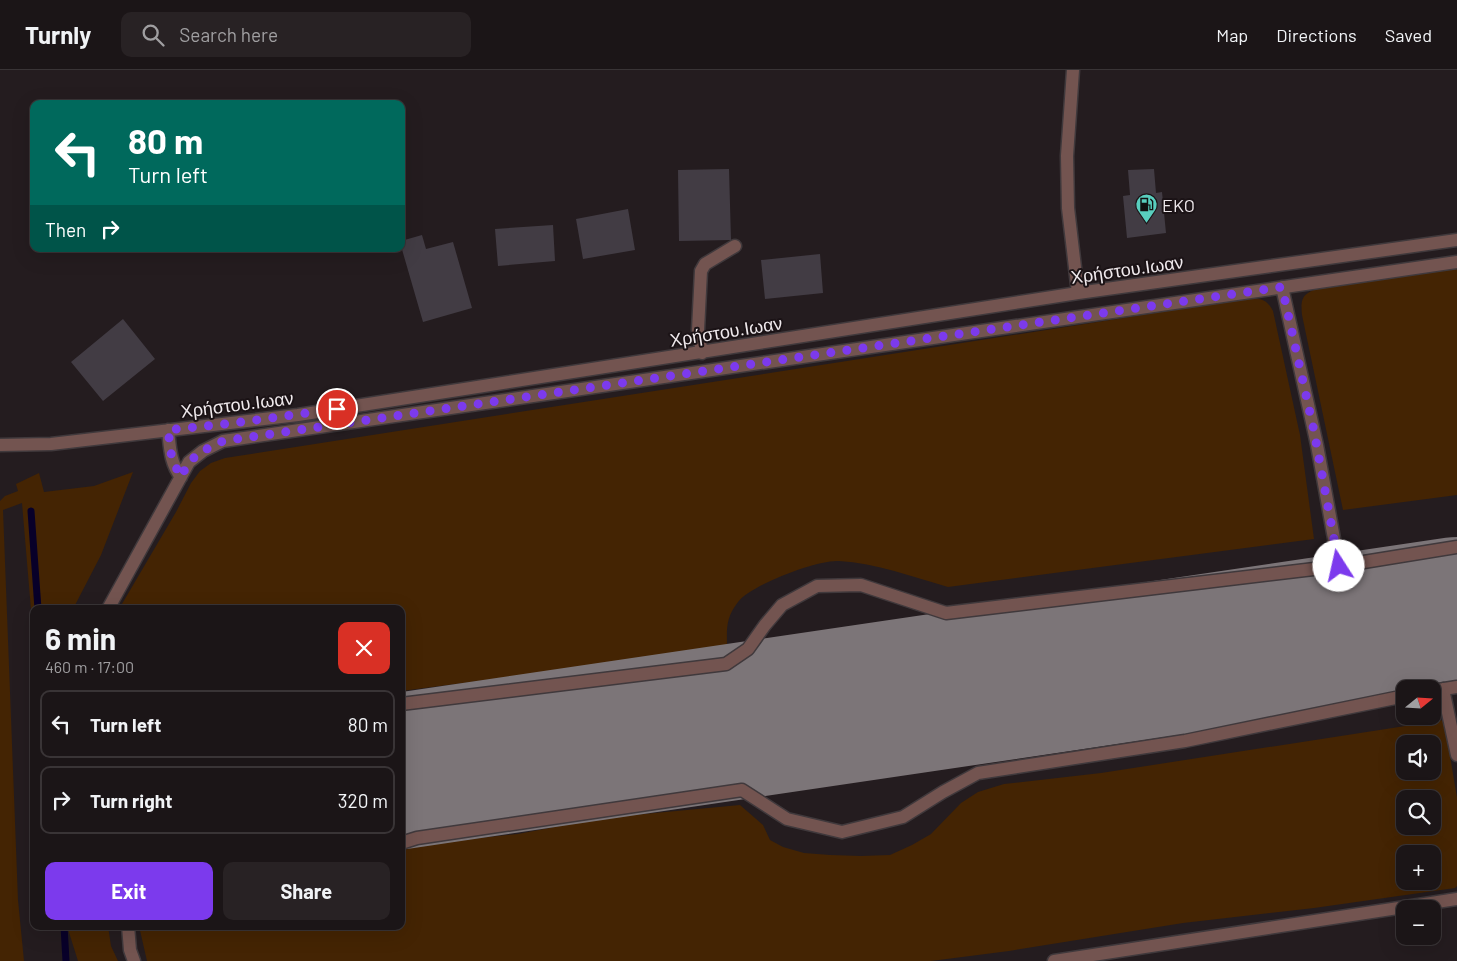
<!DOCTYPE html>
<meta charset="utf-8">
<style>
:root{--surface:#1b1517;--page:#282224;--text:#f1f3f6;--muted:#a09fa1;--line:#393436;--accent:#7c3aed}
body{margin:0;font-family:Barlow,sans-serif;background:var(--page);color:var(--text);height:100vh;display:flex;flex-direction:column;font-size:19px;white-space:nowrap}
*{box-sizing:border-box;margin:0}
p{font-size:16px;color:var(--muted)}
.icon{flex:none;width:28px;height:28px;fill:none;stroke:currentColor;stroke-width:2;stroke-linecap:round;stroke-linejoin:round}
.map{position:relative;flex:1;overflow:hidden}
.sheet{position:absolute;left:30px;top:535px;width:375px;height:325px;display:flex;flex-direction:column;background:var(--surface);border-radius:10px;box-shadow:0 5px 20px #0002,0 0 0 1px var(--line)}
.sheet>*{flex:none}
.guide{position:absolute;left:30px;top:30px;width:375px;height:152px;border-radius:10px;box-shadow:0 5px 20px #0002,0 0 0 1px var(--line);background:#00695c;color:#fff;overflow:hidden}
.needle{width:32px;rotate:72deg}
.controls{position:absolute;left:1396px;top:610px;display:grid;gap:10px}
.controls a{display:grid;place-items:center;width:45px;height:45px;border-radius:10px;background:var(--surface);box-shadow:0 5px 20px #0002,0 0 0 1px var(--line);font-size:25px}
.pin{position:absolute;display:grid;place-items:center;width:42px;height:42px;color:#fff;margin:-21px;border:2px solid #fff;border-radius:50%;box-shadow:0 1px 5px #0007}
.me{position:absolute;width:55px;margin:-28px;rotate:350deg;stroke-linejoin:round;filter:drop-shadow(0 0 4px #0008)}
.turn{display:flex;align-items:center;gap:18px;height:105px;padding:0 15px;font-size:22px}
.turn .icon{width:65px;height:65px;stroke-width:2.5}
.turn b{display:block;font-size:35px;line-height:42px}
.then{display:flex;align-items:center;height:48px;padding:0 15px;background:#0003;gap:10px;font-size:19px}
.round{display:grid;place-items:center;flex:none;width:52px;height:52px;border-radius:10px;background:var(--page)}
.summary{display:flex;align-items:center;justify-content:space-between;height:85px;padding:0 15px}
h1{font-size:30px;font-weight:700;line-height:38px}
.button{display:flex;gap:10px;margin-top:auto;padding:10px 15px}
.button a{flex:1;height:58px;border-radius:10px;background:var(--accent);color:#fff;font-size:20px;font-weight:700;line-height:58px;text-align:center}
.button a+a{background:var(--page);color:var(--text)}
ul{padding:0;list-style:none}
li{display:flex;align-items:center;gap:15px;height:68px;margin:0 10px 8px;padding:0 5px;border:2px solid var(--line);border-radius:10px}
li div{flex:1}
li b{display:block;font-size:19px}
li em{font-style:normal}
header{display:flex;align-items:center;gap:30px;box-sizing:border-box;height:70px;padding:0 25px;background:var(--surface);border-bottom:1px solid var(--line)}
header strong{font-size:24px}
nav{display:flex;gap:28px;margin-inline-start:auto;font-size:18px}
.search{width:350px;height:45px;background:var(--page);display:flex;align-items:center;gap:12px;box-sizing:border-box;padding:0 18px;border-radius:10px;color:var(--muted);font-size:19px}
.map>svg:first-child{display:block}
</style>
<header>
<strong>Turnly</strong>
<div class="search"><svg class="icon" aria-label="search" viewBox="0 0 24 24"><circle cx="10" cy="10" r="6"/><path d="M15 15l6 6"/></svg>Search here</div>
<nav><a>Map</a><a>Directions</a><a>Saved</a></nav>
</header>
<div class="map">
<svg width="1457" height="891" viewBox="0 0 1457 891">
<rect width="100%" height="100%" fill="#241c1f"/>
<path fill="#442403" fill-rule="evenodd" d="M1457,198V425L1343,440L1302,245C1300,226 1304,223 1322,217Z
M1251,228C1263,229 1267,230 1273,241L1300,365L1314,469L948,517C913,507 876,493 839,491C819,489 750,515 738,532C725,549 727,559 727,579L401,621V539H119L176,442L191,413L200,401L211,393L225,388Z
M133,402L101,485L73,539H34V575L22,433L3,440L18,830L24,891H0V431L5,426L18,421L16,414L39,403L44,422L94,416Z
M1444,650L1457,728V816L1455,818L1314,838L1183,853L1009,881L931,891H147L139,856H401V781L424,774L518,764L602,748L740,735L763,755L770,770L783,777L804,783L830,785L861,786L890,785L912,775L931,764L961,733L978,722L1004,714L1101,703ZM1405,674H1432V701H1405ZM1405,729H1432V756H1405ZM1405,784H1432V811H1405Z
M67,856H108L111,876L118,891H78Z"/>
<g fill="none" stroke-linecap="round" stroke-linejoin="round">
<path stroke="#080029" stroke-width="7" d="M31,441L38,539
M64,856L66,891"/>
<path stroke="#7c7578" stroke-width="156" d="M401,701L1457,545"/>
</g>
<path fill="#423c44" d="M729,99L731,170L679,171L678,100Z
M1154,99L1156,123L1162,122L1166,163L1127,168L1123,126L1130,125L1128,100Z
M628,139L635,180L583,189L576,149Z
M553,155L555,191L498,196L495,159Z
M422,165L426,179L453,172L472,238L423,252L401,176V171Z
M820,184L823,223L765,229L761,190Z
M123,249L155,289L103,331L71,292Z"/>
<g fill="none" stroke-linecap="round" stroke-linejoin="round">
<defs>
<path id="minor" d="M1073,0L1067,86L1068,138L1078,223
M1282,217L1317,375L1339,496
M702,283L698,260L701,201L705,194L735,176
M168,360C170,377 170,393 181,407
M0,375L51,374L298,345L1078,223L1457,170
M108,539L189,392L203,381L223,371L1457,192
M1443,619L1457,685
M1432,621L1457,617
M401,634L726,594L748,579L765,555L782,535L817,516L861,515L946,543L1339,496L1457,477
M401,773L417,768L742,720L787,749L842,762L903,747L943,722L978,703L1185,671L1405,626
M128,856L130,880L134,891
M1054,891L1457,829"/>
</defs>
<use href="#minor" stroke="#40393c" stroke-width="15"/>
<use href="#minor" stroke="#735450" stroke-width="12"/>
</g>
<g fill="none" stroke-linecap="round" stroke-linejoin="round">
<path stroke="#7c3aed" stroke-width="9" stroke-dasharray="0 16.2" d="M337,339L234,353L168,360L172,390L181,407C192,384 201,382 223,371L1282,217L1314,361L1339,496"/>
</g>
<defs>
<symbol id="fuel-pin" viewBox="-11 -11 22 30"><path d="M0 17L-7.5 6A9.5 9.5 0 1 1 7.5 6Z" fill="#59cebe" stroke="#1b1316"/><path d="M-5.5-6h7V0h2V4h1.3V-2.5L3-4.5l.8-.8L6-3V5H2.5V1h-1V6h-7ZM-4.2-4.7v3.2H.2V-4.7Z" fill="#111"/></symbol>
</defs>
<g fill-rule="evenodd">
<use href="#fuel-pin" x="1134" y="122" width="25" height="34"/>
</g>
<g text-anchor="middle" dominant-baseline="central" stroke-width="4" stroke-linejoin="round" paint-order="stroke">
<g font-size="18" fill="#efe9ec" stroke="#1b1316" text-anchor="start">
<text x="1162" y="135">EKO</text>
</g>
<g font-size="18" fill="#efe9ec" stroke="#1b1316">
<text transform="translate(1127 199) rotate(-8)">Χρήστου.Ιωαν</text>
<text transform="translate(726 261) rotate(-9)">Χρήστου.Ιωαν</text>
<text transform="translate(237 334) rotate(-7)">Χρήστου.Ιωαν</text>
</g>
</g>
</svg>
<div class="controls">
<a><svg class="needle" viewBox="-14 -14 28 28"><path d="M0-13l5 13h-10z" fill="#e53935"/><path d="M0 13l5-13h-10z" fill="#a09fa1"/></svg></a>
<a><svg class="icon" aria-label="sound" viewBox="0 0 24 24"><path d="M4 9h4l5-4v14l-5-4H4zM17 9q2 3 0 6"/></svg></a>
<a><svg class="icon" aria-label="search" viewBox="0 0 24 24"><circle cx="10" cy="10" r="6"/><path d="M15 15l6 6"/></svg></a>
<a>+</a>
<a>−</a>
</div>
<div class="pin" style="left:337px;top:339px;background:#d93025"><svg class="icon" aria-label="arrive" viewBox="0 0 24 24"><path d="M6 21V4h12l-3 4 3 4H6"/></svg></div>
<svg class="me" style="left:1339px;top:496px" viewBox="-20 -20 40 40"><circle r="19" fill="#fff"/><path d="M0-13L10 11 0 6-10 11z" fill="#7c3aed"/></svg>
<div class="guide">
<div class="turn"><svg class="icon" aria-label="left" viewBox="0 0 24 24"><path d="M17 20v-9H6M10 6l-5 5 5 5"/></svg><div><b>80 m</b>Turn left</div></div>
<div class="then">Then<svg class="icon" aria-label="right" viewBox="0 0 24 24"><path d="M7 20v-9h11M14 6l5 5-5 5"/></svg></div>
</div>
<section class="sheet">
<div class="summary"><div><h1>6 min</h1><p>460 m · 17:00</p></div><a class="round" style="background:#d93025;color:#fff"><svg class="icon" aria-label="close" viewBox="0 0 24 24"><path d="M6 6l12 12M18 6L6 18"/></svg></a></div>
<ul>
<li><svg class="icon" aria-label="left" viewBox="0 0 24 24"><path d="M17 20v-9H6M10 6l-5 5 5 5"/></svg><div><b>Turn left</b></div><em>80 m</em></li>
<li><svg class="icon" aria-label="right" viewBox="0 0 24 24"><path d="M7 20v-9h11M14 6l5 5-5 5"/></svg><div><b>Turn right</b></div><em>320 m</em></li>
</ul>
<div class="button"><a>Exit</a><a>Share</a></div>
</section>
</div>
